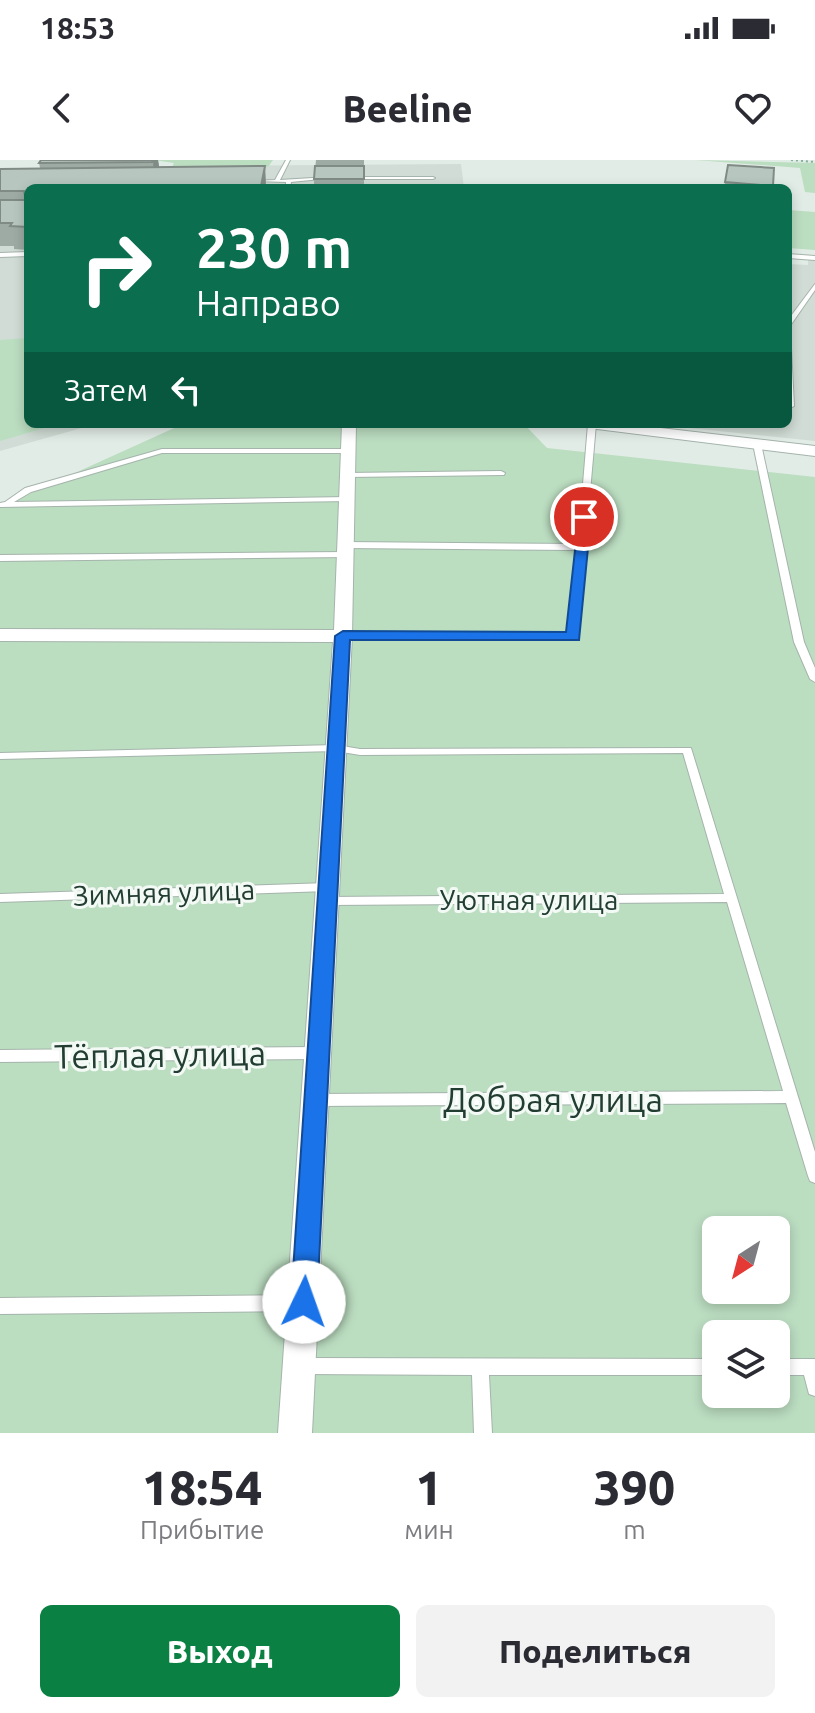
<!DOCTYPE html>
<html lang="ru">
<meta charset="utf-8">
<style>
:root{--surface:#fff;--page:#f2f2f3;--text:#2b2b33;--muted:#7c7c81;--accent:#0b8043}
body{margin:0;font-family:Ubuntu,sans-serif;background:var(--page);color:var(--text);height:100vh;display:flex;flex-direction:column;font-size:30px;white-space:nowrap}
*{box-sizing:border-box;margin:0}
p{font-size:26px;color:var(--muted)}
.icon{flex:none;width:44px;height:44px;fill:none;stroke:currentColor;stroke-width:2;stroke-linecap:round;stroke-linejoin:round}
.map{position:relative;height:1273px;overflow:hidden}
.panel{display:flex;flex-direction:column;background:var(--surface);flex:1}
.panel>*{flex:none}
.hud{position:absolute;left:24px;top:24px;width:768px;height:244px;border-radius:12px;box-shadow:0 4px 12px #0003;background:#0b6e4f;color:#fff;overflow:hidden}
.needle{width:52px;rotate:216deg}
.tools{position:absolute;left:702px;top:1056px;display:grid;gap:16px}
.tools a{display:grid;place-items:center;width:88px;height:88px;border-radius:12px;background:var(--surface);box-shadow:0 4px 12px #0003;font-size:40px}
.pin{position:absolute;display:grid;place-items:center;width:68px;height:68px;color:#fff;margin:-34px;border:4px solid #fff;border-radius:50%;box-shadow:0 2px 8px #0007}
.me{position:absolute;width:88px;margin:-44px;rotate:3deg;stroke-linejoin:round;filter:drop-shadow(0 0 6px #0008)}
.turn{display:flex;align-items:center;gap:28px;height:168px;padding:0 40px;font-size:36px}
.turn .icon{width:104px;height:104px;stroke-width:2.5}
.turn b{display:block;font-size:56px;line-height:68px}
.then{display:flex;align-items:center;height:76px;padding:0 40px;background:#0003;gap:16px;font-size:30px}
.eta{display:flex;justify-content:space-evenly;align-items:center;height:136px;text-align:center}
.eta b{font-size:48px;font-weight:800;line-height:56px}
.button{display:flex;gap:16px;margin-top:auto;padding:16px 40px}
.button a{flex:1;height:92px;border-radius:12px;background:var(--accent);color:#fff;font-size:32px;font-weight:800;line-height:92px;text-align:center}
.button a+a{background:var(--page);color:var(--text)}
.status{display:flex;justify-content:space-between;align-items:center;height:56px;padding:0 40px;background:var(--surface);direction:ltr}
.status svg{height:22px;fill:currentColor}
header{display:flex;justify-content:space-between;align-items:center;height:104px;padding:0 40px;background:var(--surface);font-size:36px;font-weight:800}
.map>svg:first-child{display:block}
</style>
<div class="status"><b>18:53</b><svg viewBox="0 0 49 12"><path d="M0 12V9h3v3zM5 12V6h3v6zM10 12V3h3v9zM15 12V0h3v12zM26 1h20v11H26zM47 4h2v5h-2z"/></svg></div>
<header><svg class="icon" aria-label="back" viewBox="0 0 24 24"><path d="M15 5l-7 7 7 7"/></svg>Beeline<svg class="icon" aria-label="heart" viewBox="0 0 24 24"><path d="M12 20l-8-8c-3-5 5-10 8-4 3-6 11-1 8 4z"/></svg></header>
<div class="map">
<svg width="815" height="1273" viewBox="0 0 815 1273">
<rect width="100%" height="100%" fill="#e2ece6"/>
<path fill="#d0dcd5" d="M461,4L464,28H28V264H96L0,291V11L47,12L50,7Z
M808,100H815V281L652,264H788V104L808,105Z"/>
<path fill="#bbddc0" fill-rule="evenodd" d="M154,0H273L268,7L169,13L174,3Z
M695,0L815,3V33L805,32L800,8Z
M788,50L815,52V90L788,88Z
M28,178V264H58L0,281V180Z
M183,264H524L547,288L815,317V1273H0V347ZM716,1070H776V1130H716ZM716,1174H776V1234H716Z"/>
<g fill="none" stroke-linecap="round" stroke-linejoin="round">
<defs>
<path id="service" d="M286,0H290L280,20L329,17L331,18L291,22L290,28H286V22L251,21L275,20Z
M350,17H433L435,18L433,19H348Z
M28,92V96L0,97V93Z
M788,94L815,96V100L788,98Z
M815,124V130L790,166L788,167V160Z
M788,186L791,188L794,246L790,248H788Z
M588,264H596L577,479L340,478L338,476L343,473L570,474L577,390L346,388L342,385L346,382L578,384Z
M754,282L761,284L804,482L815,508V522L810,519L794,482L753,284Z
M162,289H348L352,291L348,293H162L31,332L14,342L348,337L352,339L348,341L0,347V343L5,342L25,328Z
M501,311L505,313L504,315L348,317L344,315L348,313Z
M346,392L350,395L349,397L0,401V395Z
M336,585L360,589L691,588L815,992V1023L810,1021L808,1016L786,943L316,946L311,944L309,940L311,936L316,934L783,931L727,742L327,745L323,744L321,741L323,738L327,737L724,734L683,593L360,595L336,591L0,599V593Z
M328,723L332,724L334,727L332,730L328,731L0,742V734Z
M318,887L323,889L325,893L323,897L318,899L0,902V890Z
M299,1135L305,1137L307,1143L305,1149L299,1151L0,1154V1138Z
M301,1198L716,1199V1215H489L492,1273H474L472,1215L301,1214L295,1212L293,1206L295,1200Z
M776,1199H815V1236L809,1234L804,1215H776Z"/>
<path id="minor" d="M342,264H356L352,476L312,1273H278L333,482L0,481V469L334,470Z
M582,264H626L815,286V296L589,268Z"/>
</defs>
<use href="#service" stroke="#a5b4ac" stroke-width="2"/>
<use href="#minor" stroke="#a5b4ac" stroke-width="2"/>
<path stroke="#83af9c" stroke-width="2" stroke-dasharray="2 3" stroke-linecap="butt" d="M791,0L815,2"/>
<use href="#service" fill="#fff" fill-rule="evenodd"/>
<use href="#minor" fill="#fff" fill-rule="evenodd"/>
</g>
<path fill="#9daba4" d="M158,0L159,7L265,6L266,28H28V90L14,89V86H0V9L40,8L39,3Z
M316,0H364V28H314V19Z
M728,5L774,8L772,28H724Z"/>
<path fill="#808b86" d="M153,0H158L159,6L154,18Z
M265,6L266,28H261V26Z"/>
<path fill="#b7c7bf" stroke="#808b86" stroke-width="2" d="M41,0H153L152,2L39,3Z
M728,5L774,8L773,26L725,22Z
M265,6L261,26L28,28V67L10,66L12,63H0V40H26L24,31H0V9Z
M315,6H364V19H314Z"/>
<path fill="#1a73e8" stroke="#114b97" stroke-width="2" d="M579,354L591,357L579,480H350L317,1142L313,1152L304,1155L295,1152L291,1142L335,476L343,471L566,472Z"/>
<g text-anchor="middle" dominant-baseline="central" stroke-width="6" stroke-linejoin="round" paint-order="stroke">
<g font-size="28" fill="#223d32" stroke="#f3f9f5">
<text transform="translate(164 732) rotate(-2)">Зимняя улица</text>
<text x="529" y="739">Уютная улица</text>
</g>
<g font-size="34" fill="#223d32" stroke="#f3f9f5">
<text transform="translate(160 894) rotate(-1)">Тёплая улица</text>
<text x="553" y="939">Добрая улица</text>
</g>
</g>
</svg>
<div class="tools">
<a><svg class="needle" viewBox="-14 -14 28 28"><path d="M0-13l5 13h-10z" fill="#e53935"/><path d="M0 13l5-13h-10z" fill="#7c7c81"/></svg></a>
<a><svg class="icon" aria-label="layers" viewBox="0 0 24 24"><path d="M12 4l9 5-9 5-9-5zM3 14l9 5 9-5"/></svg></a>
</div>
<div class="pin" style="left:584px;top:357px;background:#d93025"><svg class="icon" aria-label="arrive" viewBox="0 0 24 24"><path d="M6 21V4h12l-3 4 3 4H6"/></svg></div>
<svg class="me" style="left:304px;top:1142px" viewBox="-20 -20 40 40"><circle r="19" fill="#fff"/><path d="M0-13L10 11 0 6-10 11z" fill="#1a73e8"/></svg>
<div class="hud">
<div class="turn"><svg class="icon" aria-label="right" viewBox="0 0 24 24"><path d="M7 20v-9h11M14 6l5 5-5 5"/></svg><div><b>230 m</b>Направо</div></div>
<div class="then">Затем<svg class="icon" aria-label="left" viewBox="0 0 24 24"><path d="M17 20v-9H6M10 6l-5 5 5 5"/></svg></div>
</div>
</div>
<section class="panel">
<div class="eta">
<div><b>18:54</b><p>Прибытие</p></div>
<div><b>1</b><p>мин</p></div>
<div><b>390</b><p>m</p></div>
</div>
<div class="button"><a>Выход</a><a>Поделиться</a></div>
</section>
